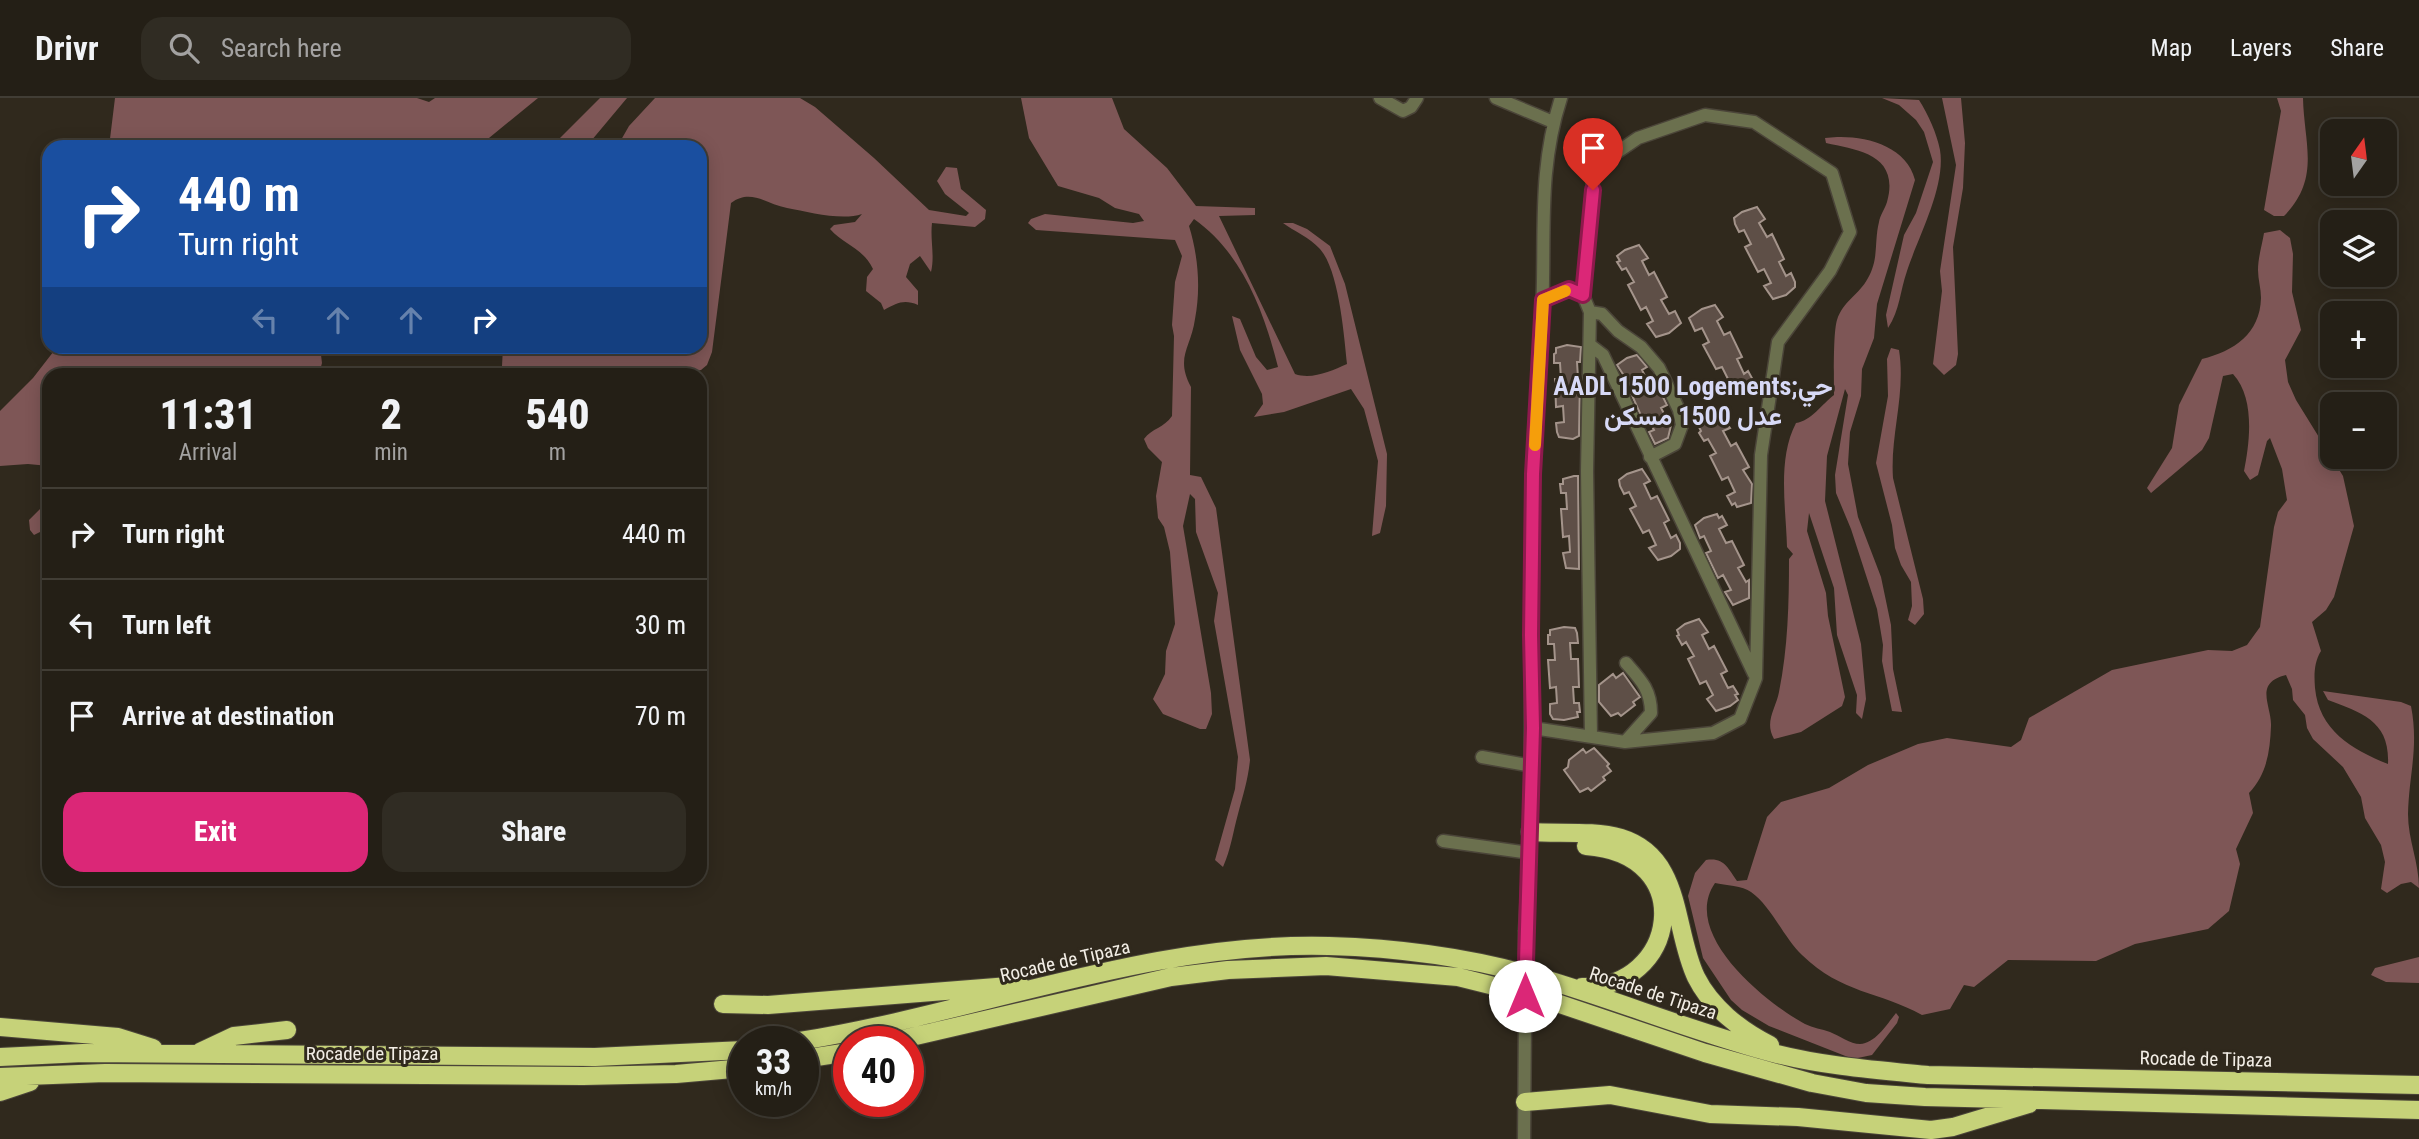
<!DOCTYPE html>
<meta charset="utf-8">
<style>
:root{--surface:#241f16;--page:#302c23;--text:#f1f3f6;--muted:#a3a2a1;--line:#413d35;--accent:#db2777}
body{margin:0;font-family:"Roboto Condensed",Vazirmatn,sans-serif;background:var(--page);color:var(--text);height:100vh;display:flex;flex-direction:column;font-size:26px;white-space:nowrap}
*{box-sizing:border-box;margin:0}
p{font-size:23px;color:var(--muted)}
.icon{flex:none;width:38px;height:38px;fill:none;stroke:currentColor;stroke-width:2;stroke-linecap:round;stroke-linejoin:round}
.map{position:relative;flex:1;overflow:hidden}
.sheet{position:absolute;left:42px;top:270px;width:665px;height:518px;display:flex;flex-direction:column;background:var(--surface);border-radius:21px;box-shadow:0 4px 18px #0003,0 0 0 2px var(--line)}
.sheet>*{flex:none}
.banner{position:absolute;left:42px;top:42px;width:665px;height:214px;border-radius:21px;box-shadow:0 4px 18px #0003,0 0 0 2px var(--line);background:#1a4fa0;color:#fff;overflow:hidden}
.needle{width:46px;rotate:14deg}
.controls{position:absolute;left:2320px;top:21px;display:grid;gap:14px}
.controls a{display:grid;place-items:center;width:77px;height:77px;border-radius:14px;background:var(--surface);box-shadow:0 4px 18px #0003,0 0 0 2px var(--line);font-size:35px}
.speed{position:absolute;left:728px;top:928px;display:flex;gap:14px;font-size:35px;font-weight:700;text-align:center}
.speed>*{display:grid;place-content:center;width:91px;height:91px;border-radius:50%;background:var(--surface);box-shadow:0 4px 18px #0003,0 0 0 2px var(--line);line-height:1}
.speed small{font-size:18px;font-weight:400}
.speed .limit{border:10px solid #d22;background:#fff;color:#111}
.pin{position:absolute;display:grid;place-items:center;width:60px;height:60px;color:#fff;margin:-72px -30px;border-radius:50% 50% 50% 0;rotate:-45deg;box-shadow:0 0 7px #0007}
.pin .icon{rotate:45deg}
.me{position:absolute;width:77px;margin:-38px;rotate:0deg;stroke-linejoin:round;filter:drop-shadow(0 0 5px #0008)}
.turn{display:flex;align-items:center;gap:24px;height:147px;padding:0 21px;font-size:32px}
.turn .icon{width:91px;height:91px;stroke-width:2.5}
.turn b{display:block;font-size:49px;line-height:60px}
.lanes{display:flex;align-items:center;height:66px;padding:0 21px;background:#0003;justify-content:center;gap:35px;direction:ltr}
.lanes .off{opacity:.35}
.eta{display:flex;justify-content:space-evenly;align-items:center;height:119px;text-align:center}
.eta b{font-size:42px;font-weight:800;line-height:49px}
.cta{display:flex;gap:14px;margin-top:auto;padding:14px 21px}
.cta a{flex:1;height:80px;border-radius:21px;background:var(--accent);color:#fff;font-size:28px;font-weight:800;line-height:80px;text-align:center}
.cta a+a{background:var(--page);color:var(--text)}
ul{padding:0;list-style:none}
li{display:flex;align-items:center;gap:21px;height:91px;padding:0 21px;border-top:2px solid var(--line)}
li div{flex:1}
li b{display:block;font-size:26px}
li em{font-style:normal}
header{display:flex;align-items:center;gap:42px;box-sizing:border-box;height:98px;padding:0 35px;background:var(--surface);border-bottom:2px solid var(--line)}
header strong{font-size:33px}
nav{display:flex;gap:38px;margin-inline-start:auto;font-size:24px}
.search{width:490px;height:63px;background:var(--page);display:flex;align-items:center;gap:18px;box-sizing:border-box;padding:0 24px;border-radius:21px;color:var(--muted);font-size:26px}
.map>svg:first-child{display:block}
</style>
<header>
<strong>Drivr</strong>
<div class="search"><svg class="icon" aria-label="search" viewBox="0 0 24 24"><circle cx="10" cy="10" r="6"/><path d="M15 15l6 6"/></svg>Search here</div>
<nav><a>Map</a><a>Layers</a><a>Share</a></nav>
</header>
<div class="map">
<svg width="2419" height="1041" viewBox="0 0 2419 1041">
<rect width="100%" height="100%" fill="#30291d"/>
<path fill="#7e5656" d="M115,0H417L429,4L435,0H538L478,49H109Z
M600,0H627L586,49H551Z
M655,0H800L815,9L874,60L929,112L966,118L969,115L945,96L937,83L946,69L957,70L961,91L986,112L985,121L975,129L932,125C930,142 935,158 931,174L920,158L910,166L906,179L918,193V207C904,201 897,205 884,212L881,205L866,193L867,179L873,171C863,150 844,147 830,131L834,127L855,124L862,116C842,123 809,114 787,110C766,106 751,90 731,105L712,254L707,267L701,272L687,275L596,269L582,276H496L502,268L503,249L700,248V49H617L629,28Z
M1021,0H1112L1124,31L1167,70L1196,108L1255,110V117L1219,118L1295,276C1312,282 1331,273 1347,266C1344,238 1339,170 1319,150C1310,140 1294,133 1283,125H1293L1307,131L1330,148L1345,186L1387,356L1386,408L1380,435L1372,438L1378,363L1364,311L1351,291L1284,314L1254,319L1263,306L1262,296L1240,252L1232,218L1240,221L1256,259L1267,272L1278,269C1264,213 1242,155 1194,121L1189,128C1198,157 1201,190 1195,221C1191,250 1175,259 1191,289L1190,377L1201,379L1216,410L1250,662C1248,682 1243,697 1238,716C1233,734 1231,751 1223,769L1215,762L1235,691L1238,659L1214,523L1218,495L1196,434L1195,401L1190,396L1183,428L1211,595L1212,616L1206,631H1200L1163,616L1153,601L1165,576L1166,553L1175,526L1170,454L1164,429L1158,420L1156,398L1162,364L1148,350L1144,341C1152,330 1164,330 1172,318L1174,238L1172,227L1175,184L1182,158L1175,142L1036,132L1028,125L1031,121L1045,116L1133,125L1144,123L1139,116L1115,110L1099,100L1058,88L1029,40Z
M1882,0L1919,2C1928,16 1937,36 1940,52C1946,89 1918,139 1907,173C1900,193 1900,212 1888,230L1886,217L1904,137L1916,115L1933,64L1924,34L1916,22L1899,7Z
M1942,0H1961L1965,45L1963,90L1953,149L1958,256L1956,267L1944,277L1933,266L1942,193L1940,173L1956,67Z
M2277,0H2303C2304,46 2321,80 2284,118H2274L2264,112L2281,13Z
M1837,39C1868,38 1907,49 1915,82L1877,206L1874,240L1862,271L1861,298L1850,334L1848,366L1858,419L1881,479L1891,527L1893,571L1902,614L1892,613L1882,563L1883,547L1877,511L1851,431L1836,395L1835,377L1848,297L1845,291L1827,358L1825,403L1861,546L1866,601L1862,621L1856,615L1857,597L1837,537L1834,490L1809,415L1807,433L1826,495L1828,518L1845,599L1842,608L1801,634L1774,641C1764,624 1776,610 1779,594C1788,550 1789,505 1789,461L1793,456L1787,449C1786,410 1777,361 1796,325C1811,323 1822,306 1834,297C1834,280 1833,235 1837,222C1843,203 1859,197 1868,180C1879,161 1874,144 1879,124C1880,117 1885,111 1887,104C1900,57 1859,52 1826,45L1825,40Z
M2280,132L2290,140L2293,156L2292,194L2301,232L2285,262L2288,284L2296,302L2343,378L2354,428L2334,499L2326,512L2312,524L2321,553C2314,564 2314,577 2315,590C2319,632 2351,651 2388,666C2390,623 2362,615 2328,602L2323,593L2401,604L2411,608C2419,649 2409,676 2408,716C2408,742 2419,764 2419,790L2411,784L2401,786L2387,795L2381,791L2385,764L2381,747L2365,720L2361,699L2343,669L2313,641L2307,630L2305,617L2293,602L2292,591L2286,577C2253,585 2272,608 2271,628C2270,653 2267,676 2249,695L2253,715L2236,751L2240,766L2229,813L2208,831L2135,846L2096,863L2008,862L1974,889L1964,887L1950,911L1922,917C1879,893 1842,896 1802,857C1784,840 1771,808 1751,794C1743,788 1725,787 1715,785C1680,836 1766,905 1805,926C1813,930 1822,931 1830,934C1840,938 1850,946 1860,946C1876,945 1887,926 1896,915L1899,919L1897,925L1872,957L1853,961L1769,928L1742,912L1731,902L1703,860L1688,798L1695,775L1706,762C1724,759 1728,770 1737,783L1747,782L1767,719L1781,704L1829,690L1868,667L1918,646L1947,640L2011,649L2021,642L2029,620L2112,572L2208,552L2232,553L2247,547L2260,529L2274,429L2278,414L2287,402L2282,371L2270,340L2267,343L2258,377L2250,382L2244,373C2250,343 2255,300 2233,276L2223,278L2209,340L2202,352L2151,395L2147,390L2172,350L2179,307L2202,261C2234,253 2260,236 2261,200C2261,191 2258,181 2258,172C2258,160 2262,147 2264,135Z
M57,249H320L322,265L319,276H49V368L28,366L0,368V313L33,280Z
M1891,250L1899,252C1906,296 1890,337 1893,380L1923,501L1924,516L1915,527L1908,522L1912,508L1911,484L1901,467L1895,450L1892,427L1876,365L1888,298L1887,261Z
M49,402V435L42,433L34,437L30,432L29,422Z
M2419,859V885L2386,884L2371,877L2375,870Z"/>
<path fill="#5e4f47" stroke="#a4948b" stroke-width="2" d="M1757,109L1765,121L1759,125L1767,139L1772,136L1784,161L1779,164L1786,178L1791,175L1795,184V189L1786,197L1773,201L1764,188L1771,185L1764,171L1758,174L1745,149L1751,146L1744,132L1739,134L1735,126L1734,120L1742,114Z
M1639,147L1648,160L1642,163L1649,177L1654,174L1667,199L1661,202L1669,216L1675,213L1681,225L1669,235L1656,239L1647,226L1653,223L1646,209L1641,212L1628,187L1634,184L1626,170L1622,172L1617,164L1620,163L1617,158L1625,152Z
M1715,207L1723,219L1717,223L1724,237L1730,234L1742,259L1737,261L1744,276L1748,273L1753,282L1751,283L1753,287L1746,293L1731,298L1722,286L1729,283L1722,269L1716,271L1703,247L1709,244L1702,230L1695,233L1689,220L1702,211Z
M1567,247L1581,249L1580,264H1577L1578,280H1580L1579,338L1573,341L1559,339L1557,334L1556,325L1564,324L1563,308L1556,309L1555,281H1561L1560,265H1554V256L1556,255V250Z
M1637,257L1647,269L1642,272L1649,286L1655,283L1667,307L1661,310L1669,325L1672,323L1668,340L1655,346L1649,334L1654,332L1646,317L1642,320L1631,295L1634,293L1617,267L1627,260Z
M1721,318L1730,330L1723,333L1731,348L1736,345L1749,369L1743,372L1752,386L1751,405L1737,409L1735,405L1732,407L1727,398L1735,394L1728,379L1722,382L1710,358L1716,355L1708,341L1704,343L1699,335L1701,333L1699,329L1707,323Z
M1642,371L1650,383L1644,386L1651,401L1657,398L1669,422L1664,425L1671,440L1676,437L1680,445V451L1671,458L1658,462L1649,450L1656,447L1649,432L1643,435L1630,411L1636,408L1629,394L1624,396L1620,388L1619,382L1627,376Z
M1574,378H1578L1579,471L1566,470L1563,455L1570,454L1569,438L1563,439L1561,411H1567L1566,395H1561L1560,386H1563V381Z
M1717,416L1719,420L1722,418L1727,427L1719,431L1726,445L1732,443L1744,467L1738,470L1746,484L1749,482V500L1733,507L1725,494L1731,492L1723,477L1718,480L1706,455L1711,453L1704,438L1700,440L1695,427L1704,420Z
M1699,521L1708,534L1702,537L1709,551L1714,548L1727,573L1721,576L1728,590L1733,588L1738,596L1735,597L1738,602L1730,608L1716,613L1707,601L1713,597L1706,583L1700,586L1688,561L1694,558L1686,544L1682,547L1677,538L1679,537L1677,532L1685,526Z
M1564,529L1575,530L1577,535L1578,545H1570L1571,561H1578L1579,589H1573L1574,605H1579L1580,614H1577L1578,619L1564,622L1553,621L1550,616V606L1557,605L1556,589L1550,590L1548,562H1555L1554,546H1548V537H1550V532Z
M1623,575L1640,599L1633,604L1635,607L1621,618L1618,615L1611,618L1599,604V587L1613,576L1616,580Z
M1594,650L1609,666L1607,668L1611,673L1603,679L1605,682L1591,693L1588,690L1580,694L1564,672L1568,669L1569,662L1583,651L1586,655Z"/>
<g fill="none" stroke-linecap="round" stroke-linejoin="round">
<defs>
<path id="minor" d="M1380,0L1403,13L1411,9L1417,0
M1496,0L1553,24
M1543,202L1569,191L1583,197L1590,214L1587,373L1591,639
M1590,214L1602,216L1618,233L1641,249L1659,270L1679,312L1682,327L1675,346L1650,359
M1590,247L1603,257L1754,576
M1533,630L1625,644L1713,635L1740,621L1756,580L1761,357L1778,244L1830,173L1850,134L1832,75L1754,24L1705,17L1638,40L1594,70L1583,197
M1625,644L1651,615C1651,592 1641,582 1626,565
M1482,659L1532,668
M1443,743L1530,755
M1525,832C1531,734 1531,635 1531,537C1530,429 1536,322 1542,214C1546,139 1537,74 1561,0
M1524,1041L1525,920"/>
<path id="highway" d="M1530,734C1559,736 1593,732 1621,740C1683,759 1673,831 1696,879C1711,909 1740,932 1770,947
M1582,889C1677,892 1701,756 1586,748
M723,906L768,907L1020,887
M0,929L118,939L153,950
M800,943C976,915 1149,843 1329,848C1400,850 1473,860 1541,880C1619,903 1694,934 1773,955C1823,968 1876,972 1928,977L2419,987
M894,943L1171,879L1228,872L1326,868L1458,879L1542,900L1705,955L1812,985L1866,995L1925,999L2419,1012
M200,954L234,938L287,932
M0,959L83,955L595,959L744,952
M803,961L849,954
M0,979L105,975L583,978L676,976L744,970
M0,994L30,984
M1525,1004L1610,997L1710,1016L1798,1019L1931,1032L1953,1029L2029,1006"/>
</defs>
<use href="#minor" stroke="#4b4539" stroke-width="15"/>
<use href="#highway" stroke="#4b4539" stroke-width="20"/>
<use href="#minor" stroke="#6b704e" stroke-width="12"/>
<use href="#highway" stroke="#c6d279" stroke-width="18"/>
<defs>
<path id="minor-bridge" d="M1525,920V832"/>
</defs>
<use href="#minor-bridge" stroke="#4b4539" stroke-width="15" stroke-linecap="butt"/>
<use href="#minor-bridge" stroke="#6b704e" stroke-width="12"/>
</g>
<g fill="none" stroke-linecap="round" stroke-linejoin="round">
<defs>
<path id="route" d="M1525,898L1533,630L1531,537L1533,376L1543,202L1569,191L1583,197L1593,92"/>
</defs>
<use href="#route" stroke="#8e194d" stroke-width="18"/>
<use href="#route" stroke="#db2777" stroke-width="12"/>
<path stroke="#f59e0b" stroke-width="12" d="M1535,347L1543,202L1565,193"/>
</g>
<g text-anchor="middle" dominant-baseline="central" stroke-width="6" stroke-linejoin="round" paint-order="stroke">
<g font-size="19" fill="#f3eee6" stroke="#30291d">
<text transform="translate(1065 863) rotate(-13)">Rocade de Tipaza</text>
<text transform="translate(1653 895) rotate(18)">Rocade de Tipaza</text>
<text x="372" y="955">Rocade de Tipaza</text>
<text transform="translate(2206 961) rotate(1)">Rocade de Tipaza</text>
</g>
<g font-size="26" font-weight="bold" fill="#d7d9f6" stroke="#30291d">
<text x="1693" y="288">AADL 1500 Logements;حي<tspan x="1693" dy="30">عدل 1500 مسكن</tspan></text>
</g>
</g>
</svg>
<div class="controls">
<a><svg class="needle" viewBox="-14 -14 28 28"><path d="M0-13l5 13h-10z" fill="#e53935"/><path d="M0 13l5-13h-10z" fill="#a3a2a1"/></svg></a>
<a><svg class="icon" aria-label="layers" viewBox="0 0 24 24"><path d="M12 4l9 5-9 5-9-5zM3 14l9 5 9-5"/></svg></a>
<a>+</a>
<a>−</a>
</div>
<div class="speed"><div>33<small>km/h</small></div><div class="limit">40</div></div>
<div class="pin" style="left:1593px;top:92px;background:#d93025"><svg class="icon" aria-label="arrive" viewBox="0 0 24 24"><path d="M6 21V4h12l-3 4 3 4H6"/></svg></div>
<svg class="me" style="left:1525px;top:898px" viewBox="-20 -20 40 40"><circle r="19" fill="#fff"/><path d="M0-13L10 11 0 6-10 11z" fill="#db2777"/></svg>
<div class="banner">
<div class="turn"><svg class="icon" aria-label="right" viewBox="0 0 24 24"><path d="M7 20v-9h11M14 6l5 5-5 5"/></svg><div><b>440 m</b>Turn right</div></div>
<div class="lanes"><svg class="icon off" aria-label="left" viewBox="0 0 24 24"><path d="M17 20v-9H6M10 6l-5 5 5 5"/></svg><svg class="icon off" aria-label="ahead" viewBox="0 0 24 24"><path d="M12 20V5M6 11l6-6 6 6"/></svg><svg class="icon off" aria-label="ahead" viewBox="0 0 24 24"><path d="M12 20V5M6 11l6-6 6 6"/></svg><svg class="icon" aria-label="right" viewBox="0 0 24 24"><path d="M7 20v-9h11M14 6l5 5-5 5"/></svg></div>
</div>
<section class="sheet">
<div class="eta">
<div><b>11:31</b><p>Arrival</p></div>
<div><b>2</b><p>min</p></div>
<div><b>540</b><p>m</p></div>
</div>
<ul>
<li><svg class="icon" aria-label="right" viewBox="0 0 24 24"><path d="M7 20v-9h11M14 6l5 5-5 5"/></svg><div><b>Turn right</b></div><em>440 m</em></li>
<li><svg class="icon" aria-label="left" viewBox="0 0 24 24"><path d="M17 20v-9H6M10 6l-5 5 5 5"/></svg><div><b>Turn left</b></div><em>30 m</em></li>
<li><svg class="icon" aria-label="arrive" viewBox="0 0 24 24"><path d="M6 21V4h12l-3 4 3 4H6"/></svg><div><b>Arrive at destination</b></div><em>70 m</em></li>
</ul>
<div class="cta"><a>Exit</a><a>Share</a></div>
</section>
</div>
